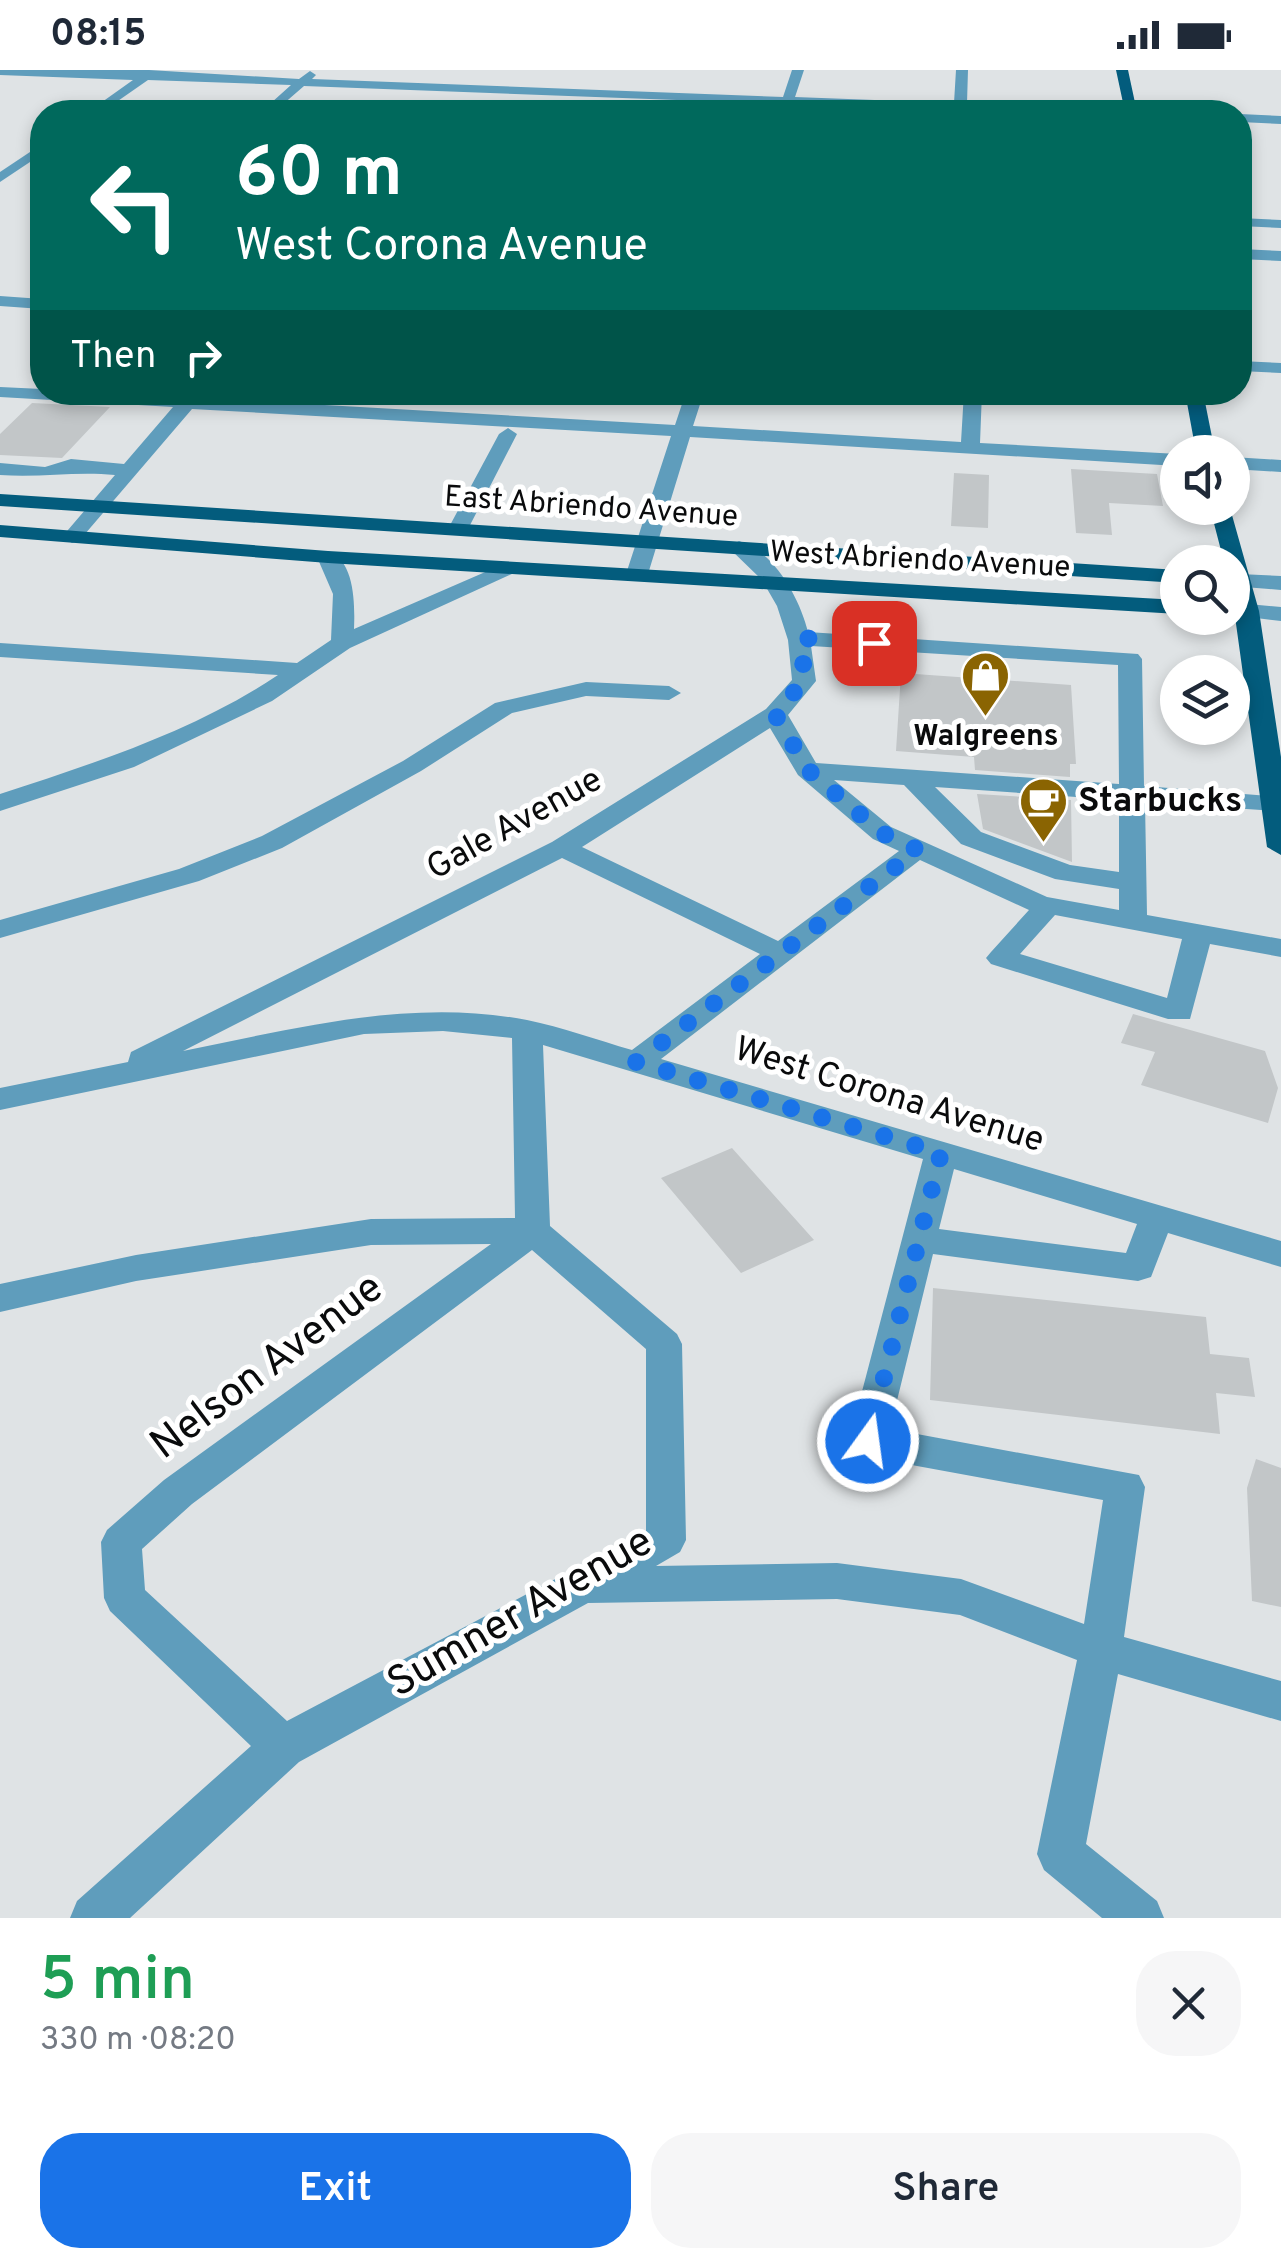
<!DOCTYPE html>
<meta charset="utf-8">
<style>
:root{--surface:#fff;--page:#f6f6f7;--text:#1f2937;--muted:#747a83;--accent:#1a73e8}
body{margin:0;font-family:Overpass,sans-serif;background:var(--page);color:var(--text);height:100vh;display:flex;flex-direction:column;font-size:38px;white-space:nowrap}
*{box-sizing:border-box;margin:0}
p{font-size:32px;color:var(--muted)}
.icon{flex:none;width:55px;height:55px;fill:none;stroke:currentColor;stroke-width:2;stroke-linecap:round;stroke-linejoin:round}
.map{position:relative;height:1848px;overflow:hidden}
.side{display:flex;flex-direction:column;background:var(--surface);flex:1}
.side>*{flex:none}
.guide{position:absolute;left:30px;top:30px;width:1222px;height:305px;border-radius:40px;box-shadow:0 5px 15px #0003;background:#00695c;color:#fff;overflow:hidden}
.buttons{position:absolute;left:1160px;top:365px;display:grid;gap:20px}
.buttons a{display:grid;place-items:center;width:90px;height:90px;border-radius:50%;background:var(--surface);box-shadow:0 5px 15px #0003;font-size:50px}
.pin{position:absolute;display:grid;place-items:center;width:85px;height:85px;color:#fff;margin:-42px;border-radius:20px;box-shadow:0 5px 15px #0006}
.me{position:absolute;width:110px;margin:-55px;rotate:14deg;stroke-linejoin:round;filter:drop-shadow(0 0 8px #0008)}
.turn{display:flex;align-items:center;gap:35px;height:210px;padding:0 40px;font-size:45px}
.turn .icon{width:130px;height:130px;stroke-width:2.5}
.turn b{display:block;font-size:70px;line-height:85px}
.then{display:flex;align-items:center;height:95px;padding:0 40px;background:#0003;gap:20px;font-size:38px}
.round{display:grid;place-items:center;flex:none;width:105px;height:105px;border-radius:40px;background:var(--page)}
.overview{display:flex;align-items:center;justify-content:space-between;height:170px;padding:0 40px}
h1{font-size:60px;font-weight:600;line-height:75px;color:#1e9e55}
.cta{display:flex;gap:20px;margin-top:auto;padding:20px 40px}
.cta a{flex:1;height:115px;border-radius:40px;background:var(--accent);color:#fff;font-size:40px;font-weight:600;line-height:115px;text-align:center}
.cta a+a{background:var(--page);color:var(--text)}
.status{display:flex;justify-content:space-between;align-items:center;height:70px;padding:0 50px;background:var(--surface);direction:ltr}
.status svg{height:28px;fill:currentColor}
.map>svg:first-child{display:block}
</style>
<div class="status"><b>08:15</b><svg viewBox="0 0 49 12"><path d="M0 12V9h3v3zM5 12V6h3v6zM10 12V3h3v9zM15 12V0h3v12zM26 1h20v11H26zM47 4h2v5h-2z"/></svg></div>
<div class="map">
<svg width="1281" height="1848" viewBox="0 0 1281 1848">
<rect width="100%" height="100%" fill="#dfe3e5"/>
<path fill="#c2c6c8" d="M32,333L110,337L62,388L0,385V364Z
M1071,399L1157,404L1163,436L1109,433L1112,465L1076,463Z
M954,403L989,405L988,458L951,456Z
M901,603L1071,615L1076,694H1070V707L975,700L974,687L896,681Z
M977,724L1071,730L1072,792L983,759Z
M1133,944L1265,981L1278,1018L1268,1053L1141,1015L1155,982L1121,973Z
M732,1078L814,1170L741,1203L661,1108Z
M933,1218L1206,1247L1210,1284L1249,1288L1255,1327L1216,1323L1220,1364L930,1330Z
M1256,1389L1281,1398V1537L1252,1531L1247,1418Z"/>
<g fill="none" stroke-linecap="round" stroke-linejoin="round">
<path fill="#5f9dbc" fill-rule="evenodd" d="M0,0H149L299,9L310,1L316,5L312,9L783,27L792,0H804L795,27L954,33L956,0H968L967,33L1095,38L1101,42H954L793,34L790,42H778L781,34L304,16L274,42H261L291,15L148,10L102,42H88L133,10L0,5Z
M1240,44L1281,46V54L1240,52Z
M42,74V84L0,112V102Z
M1240,148L1281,150V158L1240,156Z
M1240,179L1281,181V191L1240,189Z
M0,226L42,229V239L0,236Z
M1240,291L1281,293V303L1240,301Z
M0,317L42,319V322L182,327L186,322H201V328L675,355L686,322H704L693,356L961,372L964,322H982L980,373L1178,384V396L690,367L648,504L637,511L626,504L671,366L192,339L79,471L72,473L62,467L115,405C75,401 41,408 0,405V393L45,397L71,389L124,394L173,337L0,327Z
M508,358L517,364L468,459L458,465L451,463L448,459L499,364Z
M1232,387L1281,390V402L1232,399Z
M739,471C774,481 800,529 808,562L1138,584L1142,589L1144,716L1281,727V739L1274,741L1145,732L1147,845L1281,869V887L1210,874L1190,949H1168L991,894L986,888L991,882L1029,840L920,790L661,989L1281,1171V1197L1168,1163L1151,1207L1138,1211L933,1184L890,1359L1139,1405L1145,1417L1124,1567L1281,1611V1651L1118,1604L1086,1774L1157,1831L1164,1848H1102L1044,1800L1037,1784L1077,1590L960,1545L837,1529L588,1533L299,1692L130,1848H70L77,1831L251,1676L110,1541L104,1528L101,1472L107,1460L164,1410L491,1174L371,1175L136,1211L0,1242V1214L136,1185L371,1149L515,1148L512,968L443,961L364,964L0,1040V1018L128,992L131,982L552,772L766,639L792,610L788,570L777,536L762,510L728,477ZM811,576L1118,595L1119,714L816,693L788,645L816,611ZM770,658L798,705L873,769L899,781L778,871L582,777ZM834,710L904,715L961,774L1055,809L1119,819V840L1047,827L891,757ZM935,717L1119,730V802L1070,795L981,762ZM562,788L760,884L632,980C597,970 562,957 527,950C410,928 298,958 183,981ZM1055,845L1182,869L1167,928L1020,884ZM543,975L923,1089L849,1371L854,1382L868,1387L1103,1430L1084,1554L961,1509L837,1493L656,1496L680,1482L686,1470L682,1274L677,1264L550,1156ZM954,1099L1137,1154L1126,1183L939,1159ZM532,1180L646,1279V1461L287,1651L145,1520L142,1479L192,1434Z
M328,481C355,490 355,535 354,559L506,493H522L525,498L350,578L272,631L134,697L0,741V724C95,693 194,661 278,605L0,587V573L297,593L331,570L333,524L317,487Z
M1239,504L1281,506V520L1232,516V506Z
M1248,534L1281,537V551L1240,546L1237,541L1240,536Z
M586,612L669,616L681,623L669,630L586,626L512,643L421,701L282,778L199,811L0,868V850L179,799L262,766L403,691L495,633Z"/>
<path fill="#035c7d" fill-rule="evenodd" d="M1116,0H1128L1137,42H1125Z
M1185,322H1203L1215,382H1196Z
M0,424L1178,500V513L0,436Z
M1210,438H1230L1259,541L1281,687V785L1267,777L1232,525V492H1224Z
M0,455L328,481L1178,530V544L328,493L0,467Z"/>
</g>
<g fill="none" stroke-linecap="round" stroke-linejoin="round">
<path stroke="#1a73e8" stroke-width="18" stroke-dasharray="0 32.4" d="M868,1371L941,1083L636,992L918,780L882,763L808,700L775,644L804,611L802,568L874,573"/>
</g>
<defs>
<symbol id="shop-pin" viewBox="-11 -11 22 30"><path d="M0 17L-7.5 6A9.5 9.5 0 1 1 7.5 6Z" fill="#8a6402" stroke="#fff"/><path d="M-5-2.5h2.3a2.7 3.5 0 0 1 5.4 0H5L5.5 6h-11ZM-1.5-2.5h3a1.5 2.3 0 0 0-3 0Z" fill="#fff"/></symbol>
<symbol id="cafe-pin" viewBox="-11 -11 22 30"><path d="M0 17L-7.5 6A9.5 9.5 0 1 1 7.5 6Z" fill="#8a6402" stroke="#fff"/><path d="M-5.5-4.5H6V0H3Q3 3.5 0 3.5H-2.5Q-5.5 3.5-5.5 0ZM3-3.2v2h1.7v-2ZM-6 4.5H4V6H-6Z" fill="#fff"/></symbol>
</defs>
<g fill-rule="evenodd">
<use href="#shop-pin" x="958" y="578" width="55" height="75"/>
<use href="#cafe-pin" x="1016" y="704" width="55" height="75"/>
</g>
<g text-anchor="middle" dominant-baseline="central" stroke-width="10" stroke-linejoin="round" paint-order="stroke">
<g font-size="30" fill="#0a0b0c" stroke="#fff">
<text transform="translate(591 438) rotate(4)">East Abriendo Avenue</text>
<text transform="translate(920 491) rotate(3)">West Abriendo Avenue</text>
</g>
<g font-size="30" font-weight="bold" fill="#0a0b0c" stroke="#fff">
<text x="986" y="667">Walgreens</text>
</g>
<g font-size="35" font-weight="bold" fill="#0a0b0c" stroke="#fff" text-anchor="start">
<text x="1078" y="732">Starbucks</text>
</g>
<g font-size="35" fill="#0a0b0c" stroke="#fff">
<text transform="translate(515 755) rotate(-29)">Gale Avenue</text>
<text transform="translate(889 1026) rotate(17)">West Corona Avenue</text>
</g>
<g font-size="42" fill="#0a0b0c" stroke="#fff">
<text transform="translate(268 1298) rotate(-37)">Nelson Avenue</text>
<text transform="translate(521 1544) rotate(-30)">Sumner Avenue</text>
</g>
</g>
</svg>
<div class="buttons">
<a><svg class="icon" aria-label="sound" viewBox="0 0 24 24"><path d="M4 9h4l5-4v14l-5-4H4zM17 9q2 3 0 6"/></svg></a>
<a><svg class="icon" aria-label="search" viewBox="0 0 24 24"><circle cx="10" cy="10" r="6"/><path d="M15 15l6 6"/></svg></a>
<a><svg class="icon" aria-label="layers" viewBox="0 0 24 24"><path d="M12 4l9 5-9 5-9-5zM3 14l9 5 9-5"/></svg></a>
</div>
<div class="pin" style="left:874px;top:573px;background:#d93025"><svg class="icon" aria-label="arrive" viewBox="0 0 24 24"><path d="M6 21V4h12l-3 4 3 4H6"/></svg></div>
<svg class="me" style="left:868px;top:1371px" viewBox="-20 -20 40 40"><circle r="17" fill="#1a73e8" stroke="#fff" stroke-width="3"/><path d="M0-11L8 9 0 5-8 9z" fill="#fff"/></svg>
<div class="guide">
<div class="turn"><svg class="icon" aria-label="left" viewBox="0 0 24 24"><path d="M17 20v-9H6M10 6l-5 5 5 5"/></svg><div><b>60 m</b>West Corona Avenue</div></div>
<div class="then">Then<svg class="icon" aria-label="right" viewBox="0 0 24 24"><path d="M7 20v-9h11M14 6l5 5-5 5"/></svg></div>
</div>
</div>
<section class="side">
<div class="overview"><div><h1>5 min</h1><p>330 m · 08:20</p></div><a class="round"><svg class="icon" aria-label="close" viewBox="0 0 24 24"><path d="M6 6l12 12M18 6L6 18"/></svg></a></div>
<div class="cta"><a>Exit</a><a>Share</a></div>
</section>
